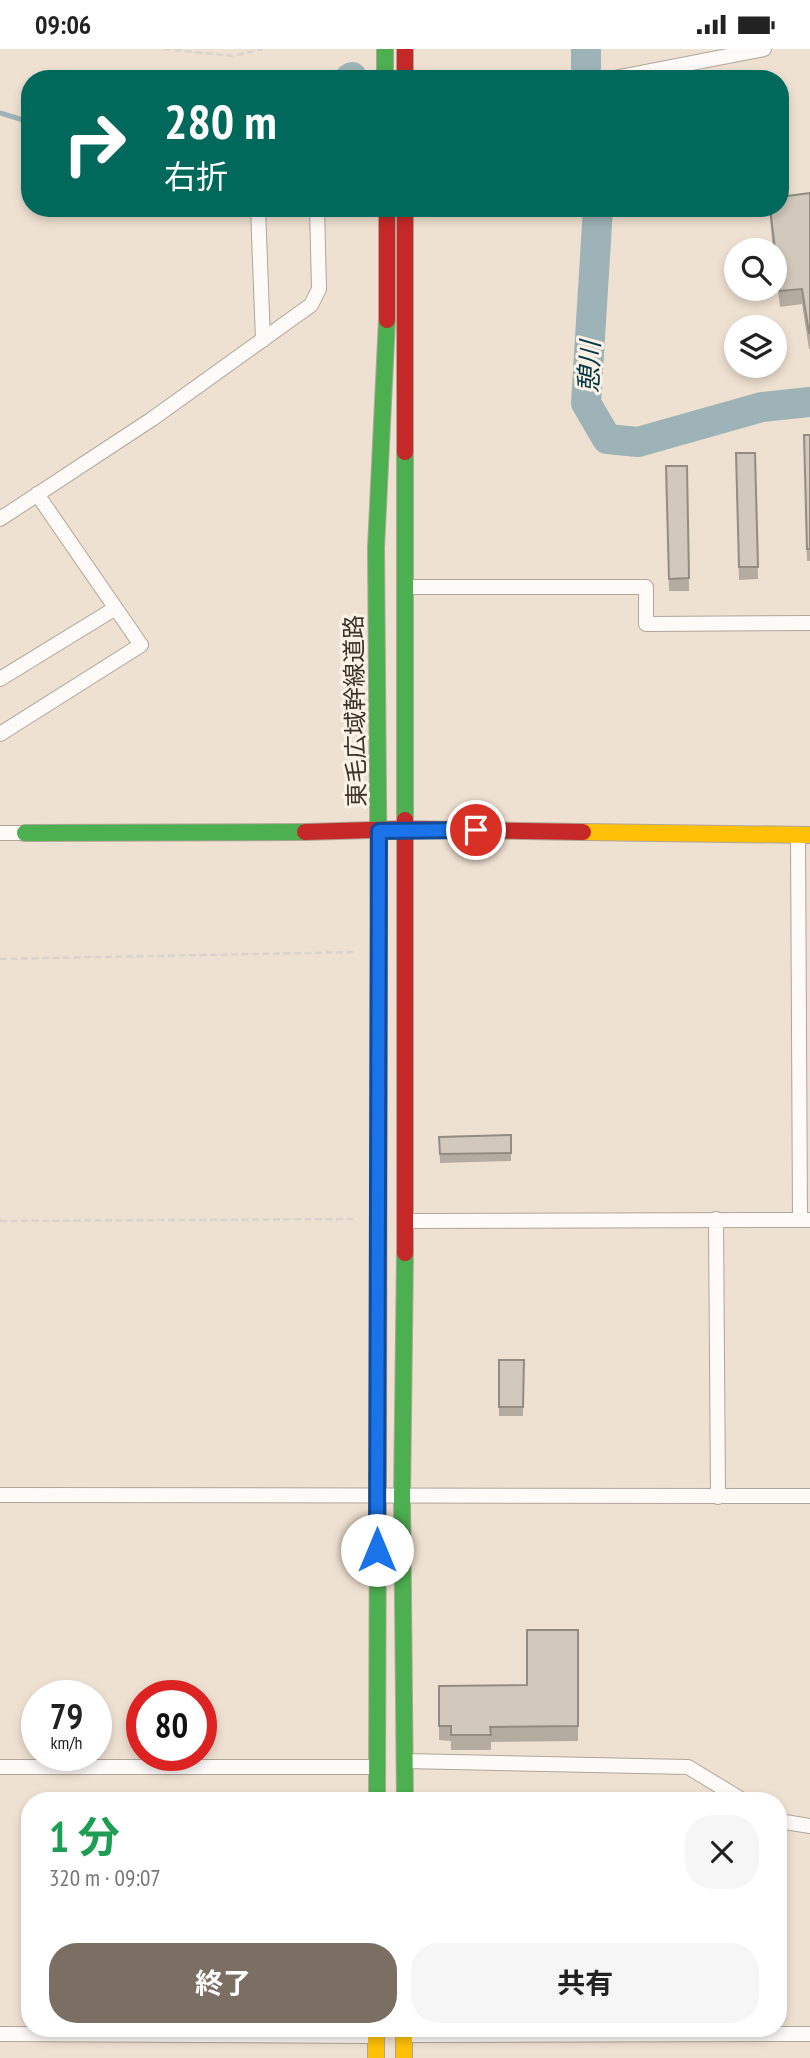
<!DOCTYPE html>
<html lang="ja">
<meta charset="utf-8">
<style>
:root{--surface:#fff;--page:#f6f6f6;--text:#222;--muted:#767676;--accent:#7a6f62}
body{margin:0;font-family:"PT Sans Narrow","Noto Sans JP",sans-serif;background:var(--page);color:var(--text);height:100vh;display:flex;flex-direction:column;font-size:26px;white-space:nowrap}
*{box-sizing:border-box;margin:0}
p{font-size:23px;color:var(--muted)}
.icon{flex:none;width:38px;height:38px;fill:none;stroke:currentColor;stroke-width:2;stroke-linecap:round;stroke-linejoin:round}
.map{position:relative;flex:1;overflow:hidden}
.drawer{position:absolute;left:21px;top:1743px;width:766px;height:245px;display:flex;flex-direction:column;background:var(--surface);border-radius:28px;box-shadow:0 4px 10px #0003}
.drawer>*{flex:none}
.hud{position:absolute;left:21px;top:21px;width:768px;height:147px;border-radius:28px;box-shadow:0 4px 10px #0003;background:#00695c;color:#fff;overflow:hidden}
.fabs{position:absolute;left:724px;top:189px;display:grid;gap:14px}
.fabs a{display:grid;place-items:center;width:63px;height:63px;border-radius:50%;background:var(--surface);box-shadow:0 4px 10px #0003;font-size:35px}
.speed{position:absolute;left:21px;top:1631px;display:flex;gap:14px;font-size:35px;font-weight:700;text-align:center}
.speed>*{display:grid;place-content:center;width:91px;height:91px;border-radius:50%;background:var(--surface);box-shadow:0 4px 10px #0003;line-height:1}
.speed small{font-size:18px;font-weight:400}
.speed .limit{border:10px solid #d22;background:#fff;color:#111}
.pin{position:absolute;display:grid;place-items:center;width:60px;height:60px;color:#fff;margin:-30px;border:4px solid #fff;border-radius:50%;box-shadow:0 2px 7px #0007}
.me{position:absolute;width:77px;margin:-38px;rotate:0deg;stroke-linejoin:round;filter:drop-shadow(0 0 5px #0008)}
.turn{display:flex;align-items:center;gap:24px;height:147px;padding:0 28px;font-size:32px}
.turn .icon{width:91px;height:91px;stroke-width:2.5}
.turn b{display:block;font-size:49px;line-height:60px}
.round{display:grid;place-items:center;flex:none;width:74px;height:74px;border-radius:28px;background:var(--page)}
.head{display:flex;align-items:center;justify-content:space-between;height:119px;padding:0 28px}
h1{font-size:42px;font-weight:700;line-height:52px;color:#1e9e55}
.action{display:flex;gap:14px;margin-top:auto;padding:14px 28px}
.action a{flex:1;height:80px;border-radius:28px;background:var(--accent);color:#fff;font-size:28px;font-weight:700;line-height:80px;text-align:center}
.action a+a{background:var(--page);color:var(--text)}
.status{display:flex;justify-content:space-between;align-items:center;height:49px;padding:0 35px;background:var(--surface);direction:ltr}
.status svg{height:19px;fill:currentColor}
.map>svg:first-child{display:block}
</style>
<div class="status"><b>09:06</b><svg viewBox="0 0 49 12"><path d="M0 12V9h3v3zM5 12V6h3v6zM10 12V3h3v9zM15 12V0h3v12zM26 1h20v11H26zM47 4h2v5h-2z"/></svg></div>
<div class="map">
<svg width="810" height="2009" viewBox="0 0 810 2009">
<rect width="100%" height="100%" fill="#efe1d2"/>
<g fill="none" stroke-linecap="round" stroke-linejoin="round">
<path stroke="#9eb3b7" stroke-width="5" d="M0,64L30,73"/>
<path stroke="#9eb3b7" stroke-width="30" d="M586,0V30
M349,30L352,28
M598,159L586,354L607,390L638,393L762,358L810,353"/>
<defs>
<path id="street" d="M609,30L764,0
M258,159L263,291
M0,470L152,370L311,256L319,240L317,159
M404,538H646V575L810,574
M0,630L114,560
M0,685L141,596L37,445
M0,784H25
M798,786L800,1171
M716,1170L718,1448
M405,1172L810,1171
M0,1446L810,1447
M405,1712L688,1718L744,1752
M0,1718H377
M779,1772L810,1777
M0,1985L376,1987
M404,1986L810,1985"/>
<path id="fast" d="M385,0V30
M405,403V771
M25,784L305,783
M379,877L376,499L387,271
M405,1204L402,1449L405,1752
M377,1752L378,1419"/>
<path id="slow" d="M583,783L810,786
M378,1419L379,877
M376,1979V2009
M404,1979V2009"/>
<path id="jam" d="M405,0V30
M387,159V271
M405,159V403
M305,783L404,780L583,783
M405,1204V771"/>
</defs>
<use href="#street" stroke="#b0a599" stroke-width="16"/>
<use href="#fast" stroke="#b0a599" stroke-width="18"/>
<use href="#slow" stroke="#b0a599" stroke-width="18"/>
<use href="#jam" stroke="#b0a599" stroke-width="18"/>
<path stroke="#d9d4cf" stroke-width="2.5" stroke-dasharray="7 3.5" stroke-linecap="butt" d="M164,0L233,7L263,0
M0,910L357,903
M0,1172L357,1170"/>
<use href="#street" stroke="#fdfaf8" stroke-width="14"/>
<use href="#fast" stroke="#4caf50" stroke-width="16"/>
<use href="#slow" stroke="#ffc107" stroke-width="16"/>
<use href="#jam" stroke="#c62828" stroke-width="16"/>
</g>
<path fill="#b5aca1" d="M810,144V300H809L802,255L780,258L775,219V201H773L769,159H780Z
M804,386H810V512H807Z
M736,404H755L758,530L739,531Z
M666,417H687L689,542H669Z
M511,1086V1112L440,1114L439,1088Z
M499,1311H524L523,1367H499Z
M578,1581V1692L491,1693V1701H451V1692L439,1691V1637L527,1636Z"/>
<path fill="#d2c8bb" stroke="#938c83" stroke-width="2" d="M810,144V284H809L802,240L780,242L770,159H780V148Z
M804,386H810V500H807Z
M736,404H755L758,518H739Z
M666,417H687L689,529L669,530Z
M511,1086V1104L440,1105L439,1088Z
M499,1311H524L523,1358H499Z
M527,1581H578V1677L490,1678L491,1686H451V1677H439V1637L527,1636Z"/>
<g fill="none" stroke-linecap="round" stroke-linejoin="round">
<defs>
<path id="route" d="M377,1501L379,782L476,781"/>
</defs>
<use href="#route" stroke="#114b97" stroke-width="18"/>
<use href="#route" stroke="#1a73e8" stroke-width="12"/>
</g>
<g text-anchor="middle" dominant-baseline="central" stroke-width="6" stroke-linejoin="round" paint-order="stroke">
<g font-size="24" fill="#3b3126" stroke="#fdf2e6">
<text transform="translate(355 662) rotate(-91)">東毛広域幹線道路</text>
</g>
<g font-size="26" font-style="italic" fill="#003645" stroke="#fdf2e6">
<text transform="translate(589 318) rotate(-88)">憩川</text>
</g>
</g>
</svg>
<div class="fabs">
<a><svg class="icon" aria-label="search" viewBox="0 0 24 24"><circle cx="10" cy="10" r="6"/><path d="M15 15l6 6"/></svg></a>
<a><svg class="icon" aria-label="layers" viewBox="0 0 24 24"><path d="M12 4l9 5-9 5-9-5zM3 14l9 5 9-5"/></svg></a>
</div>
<div class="speed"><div>79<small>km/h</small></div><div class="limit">80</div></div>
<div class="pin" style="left:476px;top:781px;background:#d93025"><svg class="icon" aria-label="arrive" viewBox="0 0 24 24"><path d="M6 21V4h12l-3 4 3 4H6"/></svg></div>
<svg class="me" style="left:377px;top:1501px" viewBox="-20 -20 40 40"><circle r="19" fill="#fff"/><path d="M0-13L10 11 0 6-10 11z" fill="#1a73e8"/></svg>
<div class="hud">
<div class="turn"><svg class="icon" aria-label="right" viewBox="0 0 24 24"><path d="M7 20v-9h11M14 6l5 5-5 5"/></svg><div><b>280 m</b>右折</div></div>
</div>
<section class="drawer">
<div class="head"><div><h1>1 分</h1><p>320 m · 09:07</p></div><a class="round"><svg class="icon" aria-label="close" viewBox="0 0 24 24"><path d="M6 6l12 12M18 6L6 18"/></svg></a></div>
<div class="action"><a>終了</a><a>共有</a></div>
</section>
</div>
